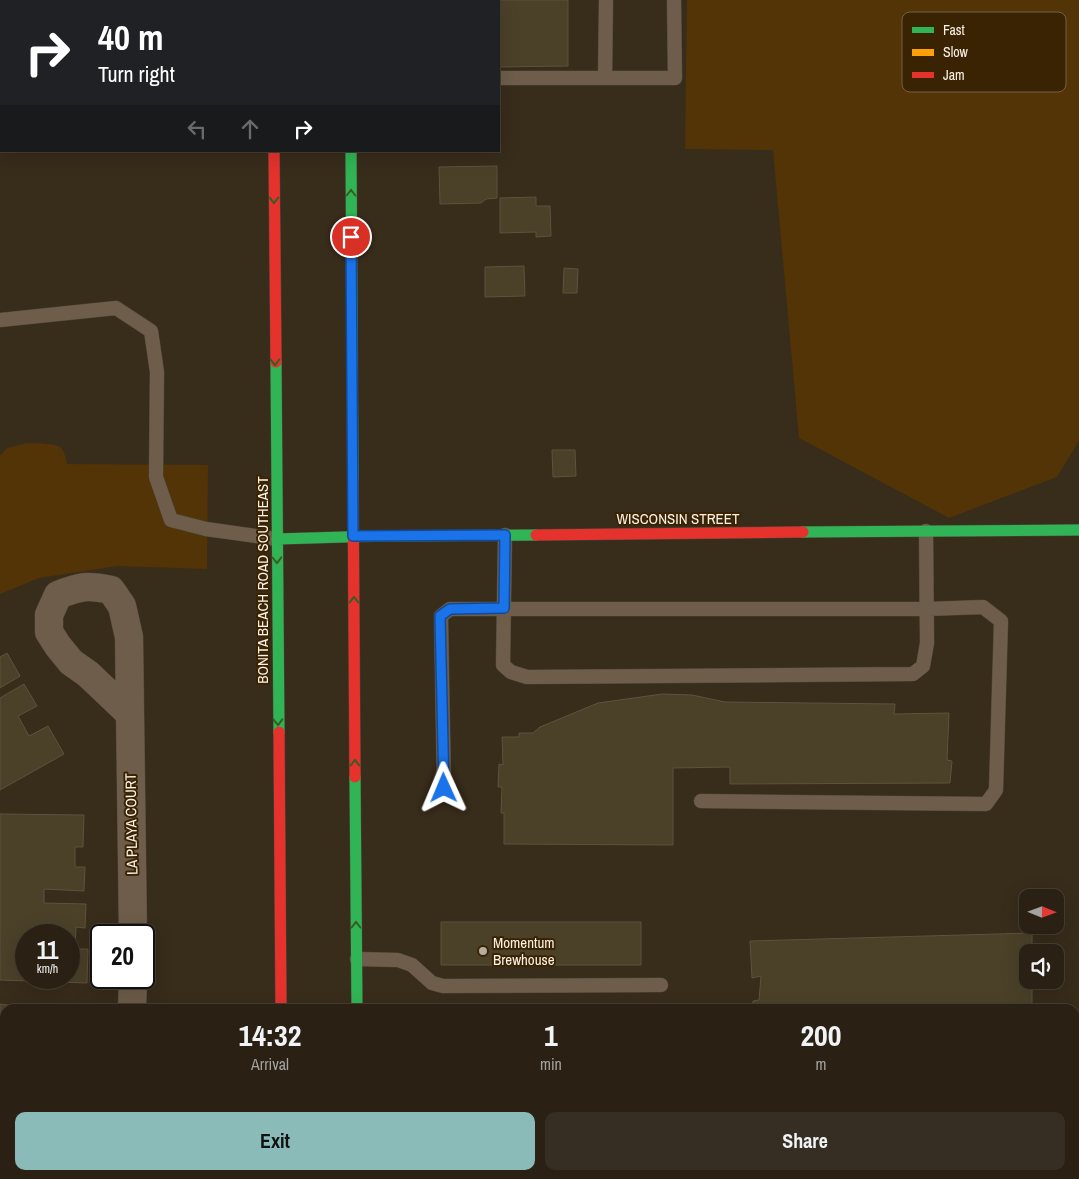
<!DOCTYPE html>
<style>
:root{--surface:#2a2114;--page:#362e22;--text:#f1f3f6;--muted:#a5a3a0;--line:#463e34;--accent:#8bbbb9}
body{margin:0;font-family:"Archivo Narrow",sans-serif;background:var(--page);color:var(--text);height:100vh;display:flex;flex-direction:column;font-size:19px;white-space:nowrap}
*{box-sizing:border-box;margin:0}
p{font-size:16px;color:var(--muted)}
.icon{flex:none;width:28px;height:28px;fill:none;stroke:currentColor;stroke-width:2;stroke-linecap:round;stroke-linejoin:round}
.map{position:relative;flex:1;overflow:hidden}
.details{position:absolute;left:0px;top:1004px;width:1080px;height:176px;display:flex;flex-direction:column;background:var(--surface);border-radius:15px 15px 0 0;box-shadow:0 5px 20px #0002,0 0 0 1px var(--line)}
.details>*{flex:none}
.banner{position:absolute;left:0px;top:0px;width:500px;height:152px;box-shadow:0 5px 20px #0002,0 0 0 1px var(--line);background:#202124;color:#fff;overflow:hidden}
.needle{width:32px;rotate:91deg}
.fabs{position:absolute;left:1019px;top:889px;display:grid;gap:10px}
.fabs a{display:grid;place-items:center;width:45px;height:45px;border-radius:10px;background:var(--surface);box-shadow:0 5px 20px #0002,0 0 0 1px var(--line);font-size:25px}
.speed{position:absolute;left:15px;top:924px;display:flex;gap:10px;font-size:25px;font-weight:700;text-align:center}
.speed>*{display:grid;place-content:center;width:65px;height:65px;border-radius:50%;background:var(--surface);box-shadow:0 5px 20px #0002,0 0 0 1px var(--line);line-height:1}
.speed small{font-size:12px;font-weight:400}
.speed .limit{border:2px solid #111;border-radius:8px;background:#fff;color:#111}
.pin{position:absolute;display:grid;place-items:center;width:42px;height:42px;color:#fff;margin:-21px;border:2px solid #fff;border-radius:50%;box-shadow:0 1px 5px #0007}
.me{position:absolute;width:55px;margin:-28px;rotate:359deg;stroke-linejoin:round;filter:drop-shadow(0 0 4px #0008)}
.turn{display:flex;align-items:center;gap:18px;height:105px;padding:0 15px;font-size:22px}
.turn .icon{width:65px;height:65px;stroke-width:2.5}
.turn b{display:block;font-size:35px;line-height:42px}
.lanes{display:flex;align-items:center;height:48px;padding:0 15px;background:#0003;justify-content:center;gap:25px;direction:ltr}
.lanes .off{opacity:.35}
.eta{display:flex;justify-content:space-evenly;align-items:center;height:85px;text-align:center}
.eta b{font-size:30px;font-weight:700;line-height:35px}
.action{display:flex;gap:10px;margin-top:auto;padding:10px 15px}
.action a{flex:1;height:58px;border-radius:10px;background:var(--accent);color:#111;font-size:20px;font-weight:700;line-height:58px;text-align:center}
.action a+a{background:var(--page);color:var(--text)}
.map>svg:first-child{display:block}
</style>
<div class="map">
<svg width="1079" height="1179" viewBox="0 0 1079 1179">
<rect width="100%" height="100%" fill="#382c1b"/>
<path fill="#523406" d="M687,0H1079V441L1057,477L949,518L799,438L773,150L685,149Z
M27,443C35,444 57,442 62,449C65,453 66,459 67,464L208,465L207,569L117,566L39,578L0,594V456L7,448Z"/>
<path fill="#4b4129" stroke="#5d533e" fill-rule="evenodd" d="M456,0H568V66L499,67V1H456Z
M497,166V198L486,199L481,203L440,204L439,167Z
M536,197V206H550L551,236L536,237V232L500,233V198Z
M524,266L525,296L485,297V267Z
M564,268L578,269L577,293H563Z
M552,450H575L576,476L553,477Z
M7,653L20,676L0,688V657Z
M24,684L37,706L18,716L29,736L48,726L64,754L0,790V698Z
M662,694L692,695L725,702L895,704L894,714L949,713L947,760L952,761L950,783L730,784V767L673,768V845L504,844V813H501L502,787H498L499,764L503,765L502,737H519V733H533L540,727L598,703Z
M0,814L84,815L83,847H75V867H85L84,891L44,889V903L86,904L85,928L76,927L75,949H88L87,983L0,980ZM26,935H69V978H26Z
M441,922H641V965H441Z
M1032,933V952H1028V980H1032V1009H987V1006L976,1007V1009H962L952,1006V1009H752L753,1001L759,1000L761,976L752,978L750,941Z
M0,1004L37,1009H5V1172H0Z
M931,1175H998V1179H931Z
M1038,1175H1068V1179H1038Z"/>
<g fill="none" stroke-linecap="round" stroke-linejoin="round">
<defs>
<path id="lane" d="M434,0V1
M0,31L1,32
M499,78H605L606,0
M605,78H675L674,0
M0,320L116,308L151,331L157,372L156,477L171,520L206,529L277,539
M505,535L503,665L511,672L527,677L913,674L923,666L927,643L926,531
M444,788L441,616L450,609H927L983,607L1001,621L996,790L986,804L701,801
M357,959L398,960L412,965L432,983L443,986L661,985
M1030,1175V1179"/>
<path id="street" d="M129,713L88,674L71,662L58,646L49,632V615L58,595C81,586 87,585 111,590L122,606L129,637L133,935
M132,1009L133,978
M1075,1063H1079
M736,1175V1179
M113,1179V1175"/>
<path id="fast" d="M273,0V1
M351,151L353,477
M276,362L279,732
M803,532L1079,530
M277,539L378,536L536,535
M355,777L357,1009
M282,1175V1179"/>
<path id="slow" d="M350,0V1
M358,1175V1179"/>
<path id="jam" d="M274,151L276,362
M353,477L355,777
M536,535L803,532
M279,732L281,1009"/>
</defs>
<use href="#lane" stroke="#4e463a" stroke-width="15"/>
<use href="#street" stroke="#4e463a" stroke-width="29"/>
<use href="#fast" stroke="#4e463a" stroke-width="12"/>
<use href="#slow" stroke="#4e463a" stroke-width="12"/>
<use href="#jam" stroke="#4e463a" stroke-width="12"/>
<use href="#lane" stroke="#6e5d4a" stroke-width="14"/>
<use href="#street" stroke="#6e5d4a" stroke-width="28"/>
<use href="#fast" stroke="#30b455" stroke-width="11"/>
<use href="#slow" stroke="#ff9f0a" stroke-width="11"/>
<use href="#jam" stroke="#e5322d" stroke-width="11"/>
</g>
<defs><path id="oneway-chevron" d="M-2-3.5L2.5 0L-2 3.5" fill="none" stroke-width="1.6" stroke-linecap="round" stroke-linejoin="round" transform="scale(1.25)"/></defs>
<g stroke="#365d24">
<use href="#oneway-chevron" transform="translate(351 193) rotate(-90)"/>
<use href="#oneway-chevron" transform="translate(274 200) rotate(90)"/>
<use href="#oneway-chevron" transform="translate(275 362) rotate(90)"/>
<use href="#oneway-chevron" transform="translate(277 560) rotate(89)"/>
<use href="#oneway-chevron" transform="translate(354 600) rotate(-90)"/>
<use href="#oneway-chevron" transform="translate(278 722) rotate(89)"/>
<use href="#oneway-chevron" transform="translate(355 763) rotate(-90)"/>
<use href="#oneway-chevron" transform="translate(356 925) rotate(-90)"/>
</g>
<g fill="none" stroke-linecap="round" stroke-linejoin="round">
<defs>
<path id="route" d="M351,237L353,536L505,535L504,608L450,609L440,616L444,788"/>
</defs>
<use href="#route" stroke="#114b97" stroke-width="12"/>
<use href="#route" stroke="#1a73e8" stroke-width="9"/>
</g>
<circle fill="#b7ac9f" stroke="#3a2303" stroke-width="2" cx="483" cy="951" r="5"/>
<g text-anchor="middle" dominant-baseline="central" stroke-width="4" stroke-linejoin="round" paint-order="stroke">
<g font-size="15" fill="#fcf1e6" stroke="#3a2303">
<text x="678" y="518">WISCONSIN STREET</text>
<text transform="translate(262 580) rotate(-90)">BONITA BEACH ROAD SOUTHEAST</text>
<text transform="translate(131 824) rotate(-91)">LA PLAYA COURT</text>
</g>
<g font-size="15" fill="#fcf1e6" stroke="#3a2303" text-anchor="start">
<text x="493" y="942">Momentum<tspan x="493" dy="17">Brewhouse</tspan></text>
</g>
</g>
<rect x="902" y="12" width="164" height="80" rx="8" fill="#3a2303" stroke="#746147" stroke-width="1"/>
<rect x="912" y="27" width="22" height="6" fill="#30b455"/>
<rect x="912" y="49" width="22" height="7" fill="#ff9f0a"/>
<rect x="912" y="72" width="22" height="6" fill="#e5322d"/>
<g font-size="14" fill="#fcf1e6">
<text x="943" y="35">Fast</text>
<text x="943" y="57">Slow</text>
<text x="943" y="80">Jam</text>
</g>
</svg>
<div class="fabs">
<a><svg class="needle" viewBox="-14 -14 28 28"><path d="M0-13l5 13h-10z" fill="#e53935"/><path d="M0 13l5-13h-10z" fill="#a5a3a0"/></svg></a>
<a><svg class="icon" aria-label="sound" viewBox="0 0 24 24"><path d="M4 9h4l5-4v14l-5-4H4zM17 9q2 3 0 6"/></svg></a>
</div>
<div class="speed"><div>11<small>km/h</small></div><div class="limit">20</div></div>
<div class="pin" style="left:351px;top:237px;background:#d93025"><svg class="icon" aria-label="arrive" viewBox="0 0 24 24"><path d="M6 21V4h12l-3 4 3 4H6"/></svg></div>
<svg class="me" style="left:444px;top:788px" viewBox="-20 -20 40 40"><path d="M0-17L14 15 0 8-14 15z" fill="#1a73e8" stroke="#fff" stroke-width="4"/></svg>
<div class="banner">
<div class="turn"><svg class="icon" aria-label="right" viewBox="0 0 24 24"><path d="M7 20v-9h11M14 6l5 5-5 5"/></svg><div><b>40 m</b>Turn right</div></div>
<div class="lanes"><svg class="icon off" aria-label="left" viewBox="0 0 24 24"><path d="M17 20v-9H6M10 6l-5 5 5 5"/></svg><svg class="icon off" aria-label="ahead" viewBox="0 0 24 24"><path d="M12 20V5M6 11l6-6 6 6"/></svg><svg class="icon" aria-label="right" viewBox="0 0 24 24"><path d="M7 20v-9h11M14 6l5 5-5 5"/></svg></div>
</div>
<section class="details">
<div class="eta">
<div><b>14:32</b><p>Arrival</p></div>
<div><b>1</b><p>min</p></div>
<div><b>200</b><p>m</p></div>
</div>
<div class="action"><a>Exit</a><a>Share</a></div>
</section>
</div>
